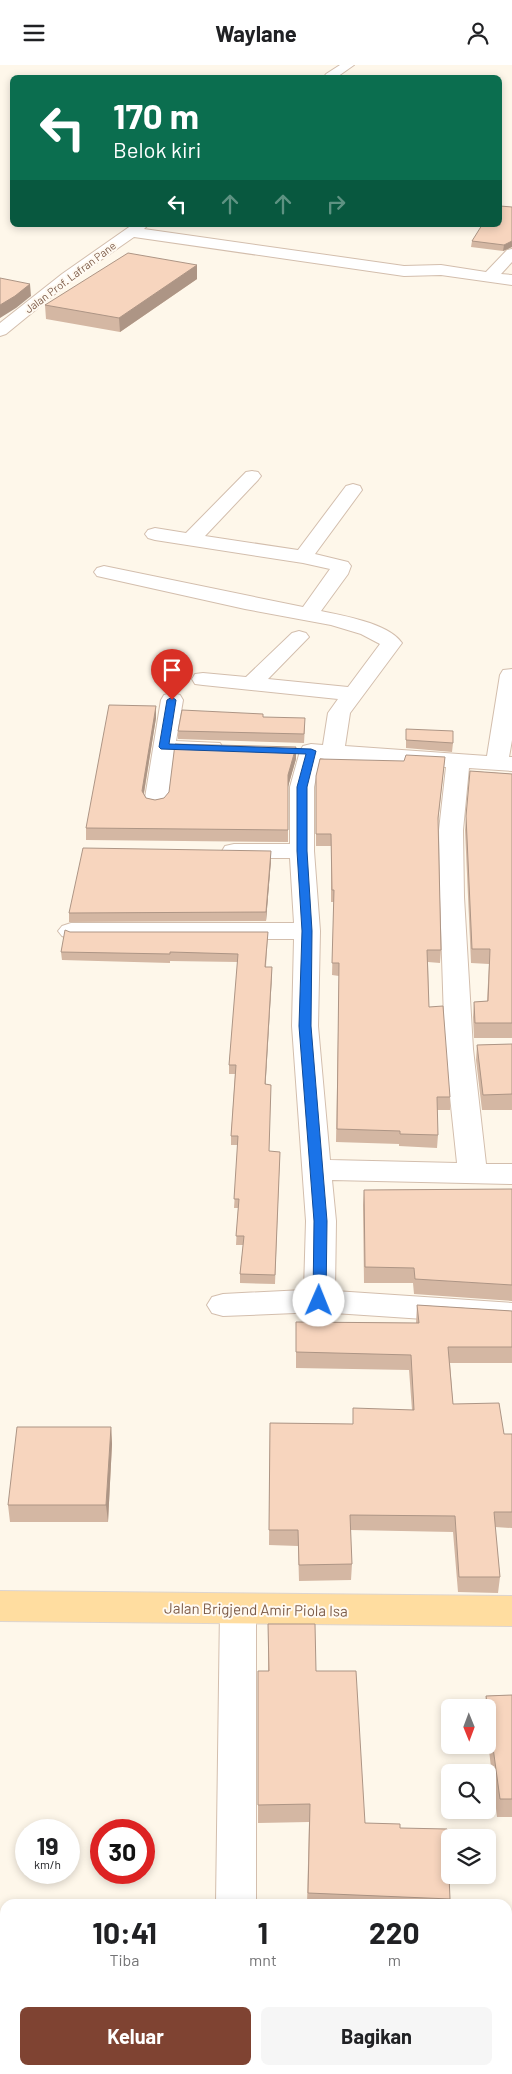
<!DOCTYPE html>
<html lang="id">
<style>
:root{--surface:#fff;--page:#f6f6f6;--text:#202124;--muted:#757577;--accent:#7f4332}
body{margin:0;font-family:Barlow,sans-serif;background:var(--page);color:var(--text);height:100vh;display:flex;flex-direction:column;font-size:19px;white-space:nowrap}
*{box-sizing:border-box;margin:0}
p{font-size:16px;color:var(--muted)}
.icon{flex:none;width:28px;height:28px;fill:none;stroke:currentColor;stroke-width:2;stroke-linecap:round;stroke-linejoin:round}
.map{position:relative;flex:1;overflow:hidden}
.sheet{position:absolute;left:0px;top:1834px;width:512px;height:176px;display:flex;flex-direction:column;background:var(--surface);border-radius:15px 15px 0 0;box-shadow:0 2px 8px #0003}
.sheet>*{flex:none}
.hud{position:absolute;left:10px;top:10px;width:492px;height:152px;border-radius:8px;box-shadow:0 2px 8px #0003;background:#0b6e4f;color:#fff;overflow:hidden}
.needle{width:32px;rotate:179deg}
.fabs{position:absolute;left:441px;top:1634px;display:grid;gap:10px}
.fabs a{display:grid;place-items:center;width:55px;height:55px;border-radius:8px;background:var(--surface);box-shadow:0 2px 8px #0003;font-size:25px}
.speed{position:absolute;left:15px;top:1754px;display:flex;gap:10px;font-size:25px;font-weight:700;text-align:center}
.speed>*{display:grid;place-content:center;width:65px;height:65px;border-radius:50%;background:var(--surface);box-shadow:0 2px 8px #0003;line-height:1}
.speed small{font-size:12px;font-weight:400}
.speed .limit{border:8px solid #d22;background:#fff;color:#111}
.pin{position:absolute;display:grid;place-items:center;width:42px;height:42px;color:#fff;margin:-51px -21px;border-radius:50% 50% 50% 0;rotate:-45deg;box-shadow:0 0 5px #0007}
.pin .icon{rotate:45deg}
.me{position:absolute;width:55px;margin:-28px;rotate:1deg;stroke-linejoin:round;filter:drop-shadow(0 0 4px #0008)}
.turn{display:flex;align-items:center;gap:18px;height:105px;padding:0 20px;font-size:22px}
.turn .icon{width:65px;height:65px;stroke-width:2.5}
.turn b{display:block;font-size:35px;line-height:42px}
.lanes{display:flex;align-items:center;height:48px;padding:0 20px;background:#0003;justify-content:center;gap:25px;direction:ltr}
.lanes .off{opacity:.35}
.eta{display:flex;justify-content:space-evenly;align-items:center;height:85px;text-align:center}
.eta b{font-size:30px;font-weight:700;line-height:35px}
.button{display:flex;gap:10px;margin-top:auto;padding:10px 20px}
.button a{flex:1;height:58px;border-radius:8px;background:var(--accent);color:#fff;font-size:20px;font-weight:700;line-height:58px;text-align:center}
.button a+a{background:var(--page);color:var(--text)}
header{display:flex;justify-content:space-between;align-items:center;height:65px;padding:0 20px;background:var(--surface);font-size:22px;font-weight:700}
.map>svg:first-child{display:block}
</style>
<header><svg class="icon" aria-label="menu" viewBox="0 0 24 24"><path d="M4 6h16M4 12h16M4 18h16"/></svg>Waylane<svg class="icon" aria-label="person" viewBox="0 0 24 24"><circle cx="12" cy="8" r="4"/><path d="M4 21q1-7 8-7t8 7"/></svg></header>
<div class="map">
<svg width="512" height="2009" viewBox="0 0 512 2009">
<rect width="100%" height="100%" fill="#fef7ea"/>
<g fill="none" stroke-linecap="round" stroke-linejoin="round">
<defs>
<path id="minor" d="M340,0H354L337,12H324L326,9Z
M132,160H148L144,164L404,201L441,200L486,207L507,185L512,184V197L501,209L512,210V220L441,210L404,211L134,172L72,215L6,269L0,271V258L62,209Z
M252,406L258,407L261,411L258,415L205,471L298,485L346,421L353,419L360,421L362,425L315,489L348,497L351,501L348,509L321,546C344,551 388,558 402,578L350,648L345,681L487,691L500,610L503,605L512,604V675L509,692H512V706L469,703L463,765L464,832L473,984L486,1099H512V1119L332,1115L336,1156L335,1226L512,1238V1260L319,1247L223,1251L212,1248L207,1240L212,1232L223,1229L304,1225L306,1156L292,961L294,874H71L62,871L58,866L62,861L71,858H294L290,793H234L225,791L222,786L225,781L234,779H290V722L300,686L303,681L311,679L323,680L328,648L338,634L203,620L195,619L192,614L195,609L203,608L246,612L292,568L299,566L306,568L309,572L268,614L348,622L380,579L361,569L331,560L245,544L97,511L94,507L97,503L104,501L303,542L330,504L303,498L155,475L148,473L145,469L148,465L155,463L186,468L246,407ZM320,693L333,696L338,695L446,702L439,765L440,832L445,984L457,1098L330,1095L318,961L320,866L314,786V722Z
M172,628L180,630L183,635L176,676L220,678L223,683L220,688L212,690L174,689L168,739L164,744L156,746L148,744L144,739L161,635L164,630Z
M238,1529L251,1533L256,1544V1839H216L220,1544L225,1533Z"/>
<path id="primary" d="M0,1526L512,1531V1561L0,1556Z"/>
</defs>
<use href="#minor" stroke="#d3bead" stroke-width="2"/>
<use href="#primary" stroke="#ddd5d0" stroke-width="2"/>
<use href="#minor" fill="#fff" fill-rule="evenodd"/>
<use href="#primary" fill="#ffdda0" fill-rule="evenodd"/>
</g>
<path fill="#d4b7a3" d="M512,142V183V182L503,186L471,182L472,176Z
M197,200V214L120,267L46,254L45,240Z
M156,641V653L144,729L146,733L155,735L164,733L296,694L288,721V777L86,775V763Z
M263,652L305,661L304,678L178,674V666Z
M406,664L453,678L452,687L406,683Z
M445,692L438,757L441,885L440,898L428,897L429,942L450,1032V1045H437L438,1070L437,1083L399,1081V1079L336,1077L339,911L332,910L334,837H331V781H316V711L404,696Z
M470,706L512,709V973H474L473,952L474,937L487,936L489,899L471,898L465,765Z
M271,795L266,856L69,857V848Z
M70,867H268L266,902H272L265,1020L269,1087H280L275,1219L240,1218V1209L243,1180H236L238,1143H234L238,1080H231V1071L235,1009H229V1000L238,897L170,896V898L62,895L61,887Z
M512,979V1045H482L476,995L477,980Z
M512,1124V1236L414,1229L413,1218H364L363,1140L364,1125Z
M417,1240L512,1246V1298H450L453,1339L504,1369H512V1463L495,1462L500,1512L498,1528L458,1527L453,1467L350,1465L352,1499L351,1515L299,1516L298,1481L269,1480L270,1358L353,1359L412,1345L409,1305L296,1303V1257L416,1258Z
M111,1362L112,1379L108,1457H10L8,1440Z
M268,1559L316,1606L365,1758L400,1763L450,1834L449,1839H307L309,1757L258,1758V1606H268Z
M512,1630V1752H497L488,1677V1642H485L486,1631Z
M333,2005H508L512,2009H333Z"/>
<path fill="#ad9585" d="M512,176V182L503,186L504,180Z
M197,200V214L120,267L119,253Z
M30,219L31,231L16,243L0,253V240Z
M156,641V653L142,739V726Z
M296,682V694L288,722V710Z
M271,786V795L266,856V847Z
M272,902V911L265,1029V1019Z
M111,1362L112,1379L108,1457L106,1440Z"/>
<path fill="#f7d5be" stroke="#ad9585" d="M500,141L512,142V176L504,180L472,176L482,160H500Z
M128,188L197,200L119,253L45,240Z
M0,213L30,219L15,231L0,240Z
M109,640L156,641L142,726L146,733L155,735L164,733L169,727L175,679L296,682L288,710V765L86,763Z
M182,645L263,649V652L305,653L304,669L178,666Z
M406,664L453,666V678L406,675Z
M406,690L445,692L438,753L441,885H427L429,942L443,941L450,1032H437L438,1070L400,1069V1066L337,1064L339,898H332L334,825H332L331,769H316V711L320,694L404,696Z
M470,706L512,709V958H475L474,937L488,936L490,884H472L466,751Z
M83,783L271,786L266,847L69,848Z
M65,865L70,867H268L265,902H272L265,1019L271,1020L269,1086L280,1087L275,1210L240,1209L244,1171H236L239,1134H234L238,1071H231L236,1000H229L238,889L170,887V889L61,887Z
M512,979V1029L483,1030L477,980Z
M512,1124V1220L415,1214L414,1203L365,1202L364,1125Z
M417,1240L512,1246V1282H448L453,1339L499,1338L504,1369H512V1447H494L500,1512H459L455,1451L350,1450L352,1499L299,1500L298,1465H269L270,1358L353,1359V1343L414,1345L411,1290L296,1287V1257L419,1258Z
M17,1362H111L106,1440H8Z
M268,1559H315L316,1606H356L365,1758L400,1759V1763L447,1764L450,1834L308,1828L310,1739L258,1740V1606H269Z
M512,1630V1734H500L486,1631Z
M508,1865L512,1866V2009H450V2005H417H508Z"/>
<path fill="#1a73e8" stroke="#114b97" d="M172,632L176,635L169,679L311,684L316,686L307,722V786L312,866L311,961L327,1156L326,1236L324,1240H315L313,1236L314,1156L299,961L302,866L297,786V722L306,689L161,684L159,682L167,635Z"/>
<g text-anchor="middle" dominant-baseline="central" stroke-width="4" stroke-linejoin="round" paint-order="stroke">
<g font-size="11" fill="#7d5c49" stroke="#fffaf2">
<text transform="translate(70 212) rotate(-37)">Jalan Prof. Lafran Pane</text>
</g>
<g font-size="15" fill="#7d5c49" stroke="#fffaf2">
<text transform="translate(256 1544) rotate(1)">Jalan Brigjend Amir Piola Isa</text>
</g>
</g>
</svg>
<div class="fabs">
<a><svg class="needle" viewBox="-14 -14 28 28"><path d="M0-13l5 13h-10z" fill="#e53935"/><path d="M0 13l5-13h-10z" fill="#757577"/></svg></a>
<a><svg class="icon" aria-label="search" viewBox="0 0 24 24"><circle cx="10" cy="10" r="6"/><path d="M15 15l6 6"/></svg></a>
<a><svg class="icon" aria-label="layers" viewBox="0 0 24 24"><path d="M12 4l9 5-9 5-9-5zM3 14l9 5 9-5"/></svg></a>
</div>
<div class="speed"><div>19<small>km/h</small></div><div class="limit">30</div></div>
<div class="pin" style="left:172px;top:635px;background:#d93025"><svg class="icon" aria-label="arrive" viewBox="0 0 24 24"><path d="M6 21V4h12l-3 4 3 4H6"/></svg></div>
<svg class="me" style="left:319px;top:1236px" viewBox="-20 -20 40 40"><circle r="19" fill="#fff"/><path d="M0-13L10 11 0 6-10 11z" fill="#1a73e8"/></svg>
<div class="hud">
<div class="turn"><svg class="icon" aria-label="left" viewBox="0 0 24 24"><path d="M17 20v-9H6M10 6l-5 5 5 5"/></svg><div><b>170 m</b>Belok kiri</div></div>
<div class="lanes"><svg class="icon" aria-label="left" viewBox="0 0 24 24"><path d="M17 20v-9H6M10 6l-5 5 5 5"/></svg><svg class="icon off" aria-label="ahead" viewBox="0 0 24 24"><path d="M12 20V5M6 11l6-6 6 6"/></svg><svg class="icon off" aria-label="ahead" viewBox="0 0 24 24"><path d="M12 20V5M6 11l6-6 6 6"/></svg><svg class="icon off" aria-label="right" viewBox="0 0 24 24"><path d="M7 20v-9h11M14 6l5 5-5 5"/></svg></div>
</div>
<section class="sheet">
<div class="eta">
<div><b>10:41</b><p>Tiba</p></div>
<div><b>1</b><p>mnt</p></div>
<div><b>220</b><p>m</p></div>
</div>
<div class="button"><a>Keluar</a><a>Bagikan</a></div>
</section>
</div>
